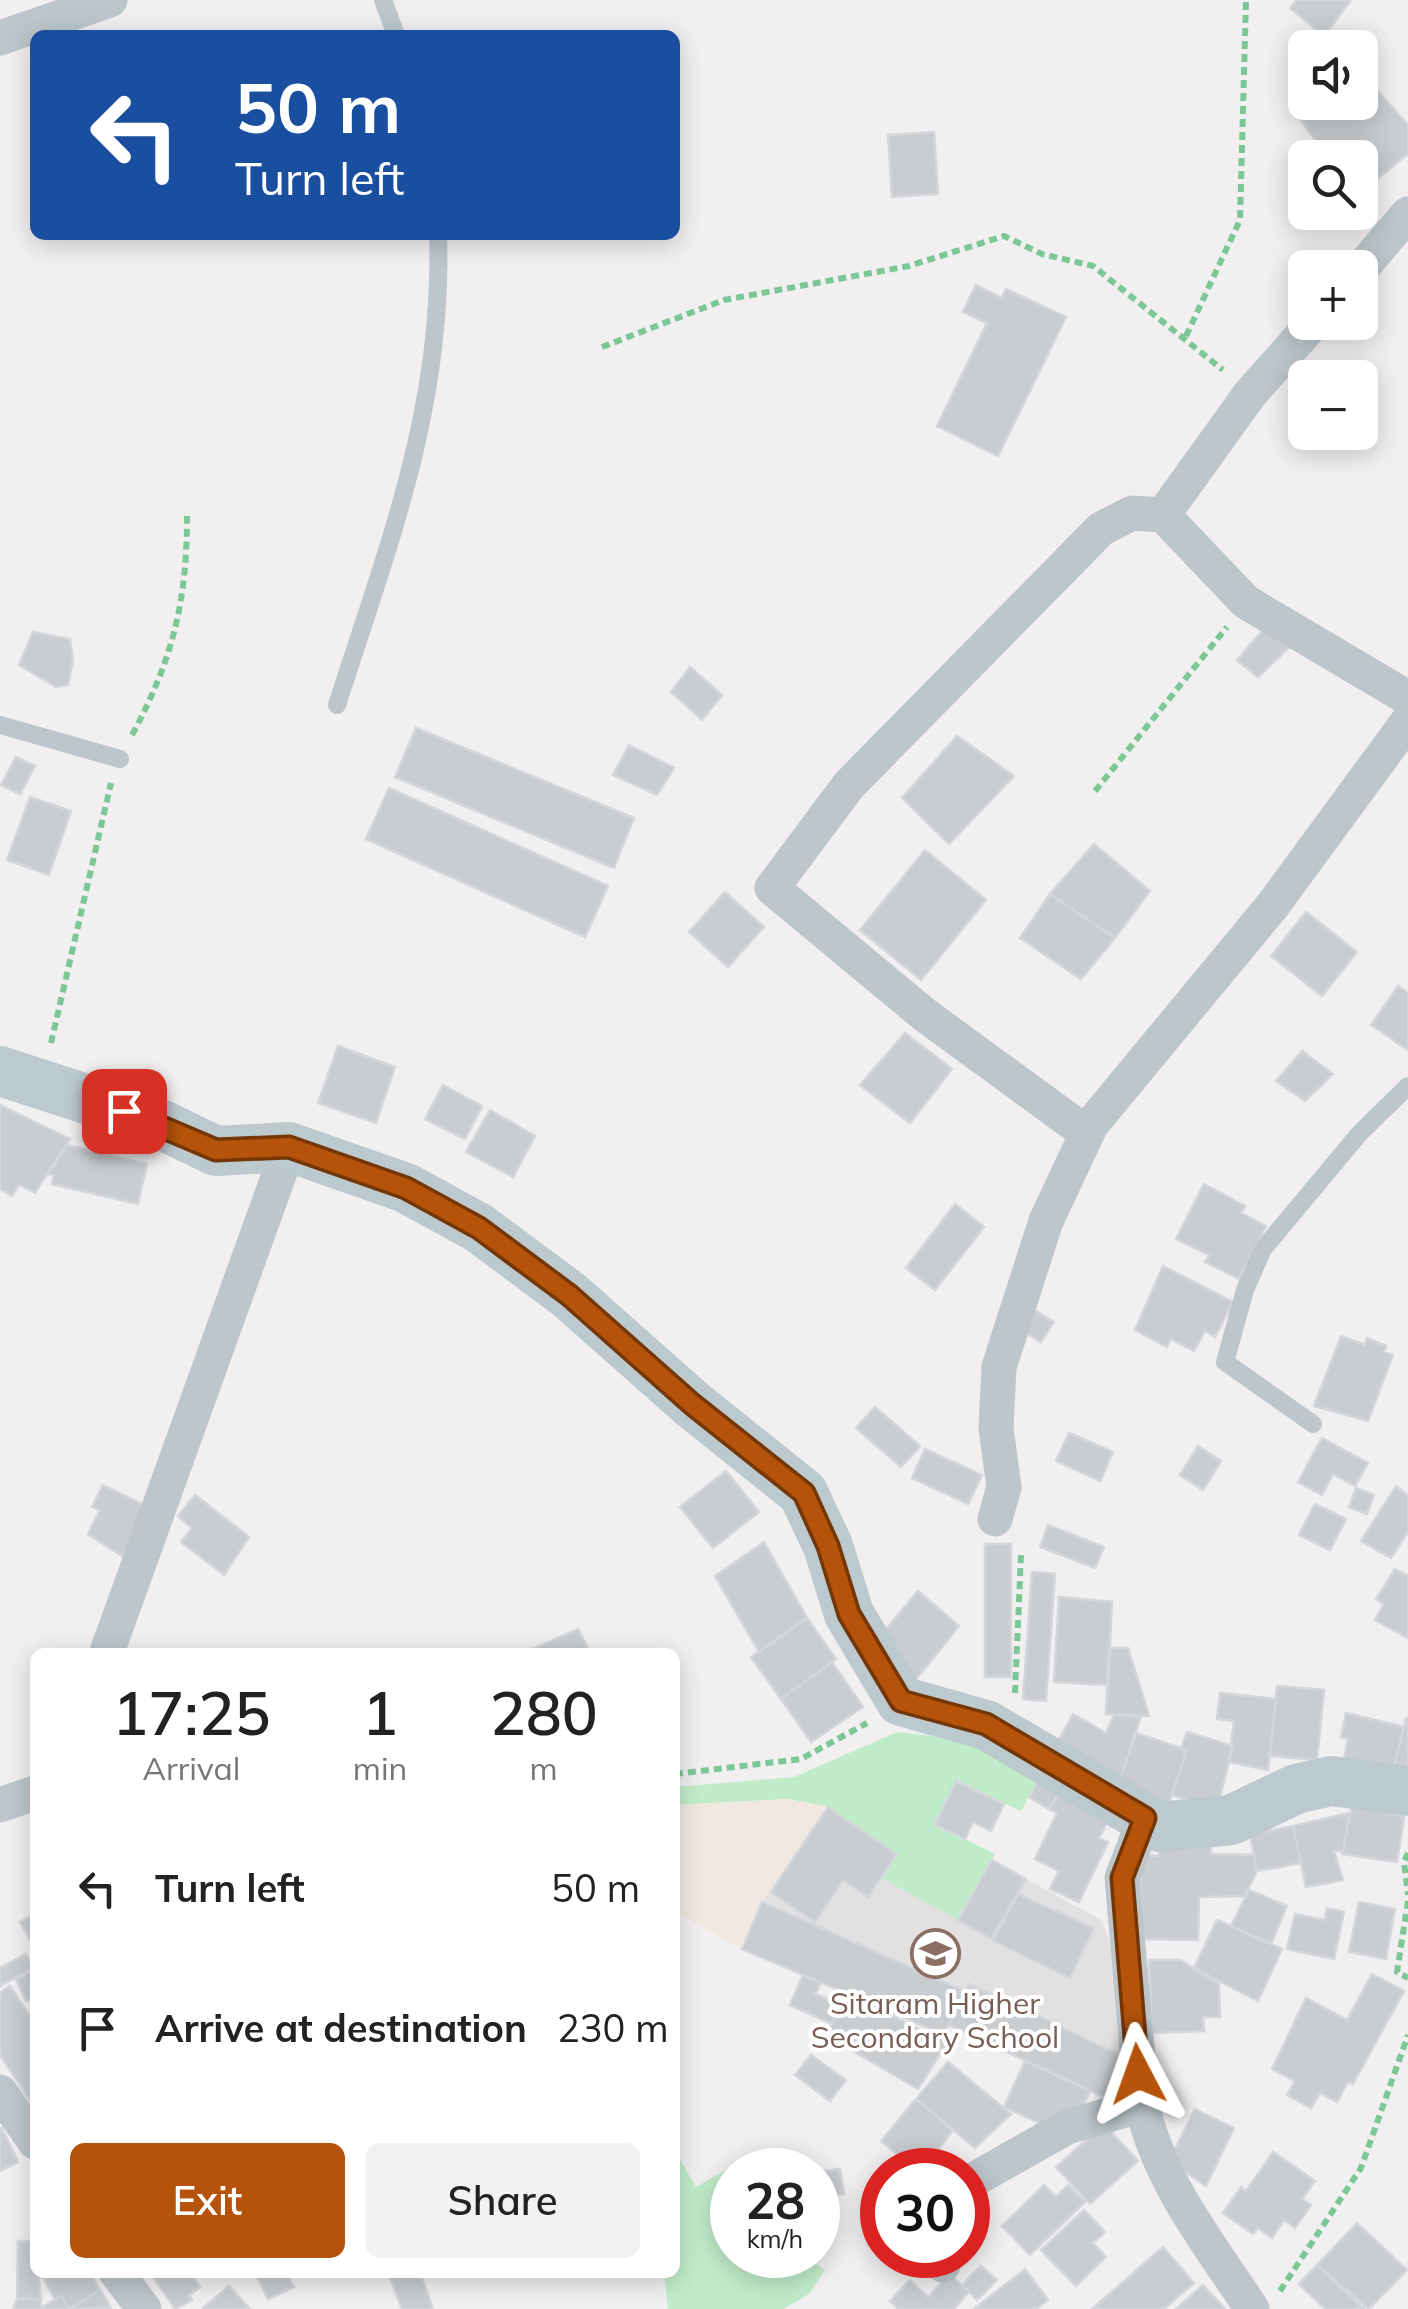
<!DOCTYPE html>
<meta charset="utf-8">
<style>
:root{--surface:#fff;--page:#f2f2f2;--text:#222;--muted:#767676;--accent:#b45309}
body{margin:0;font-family:Mulish,sans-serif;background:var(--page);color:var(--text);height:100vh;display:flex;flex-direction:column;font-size:38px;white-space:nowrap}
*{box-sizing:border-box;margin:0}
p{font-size:32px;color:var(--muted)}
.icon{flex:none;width:55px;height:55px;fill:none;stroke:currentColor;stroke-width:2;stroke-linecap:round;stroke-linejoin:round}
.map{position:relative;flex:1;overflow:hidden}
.sheet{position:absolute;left:30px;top:1648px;width:650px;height:630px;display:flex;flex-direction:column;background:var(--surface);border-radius:15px;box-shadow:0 5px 25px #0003}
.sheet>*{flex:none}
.guide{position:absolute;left:30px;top:30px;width:650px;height:210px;border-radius:15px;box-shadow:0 5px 25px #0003;background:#1a4fa0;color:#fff;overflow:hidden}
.buttons{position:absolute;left:1288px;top:30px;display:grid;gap:20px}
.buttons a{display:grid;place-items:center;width:90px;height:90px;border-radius:15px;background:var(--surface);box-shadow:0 5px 25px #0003;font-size:50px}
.speed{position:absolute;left:710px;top:2148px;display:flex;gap:20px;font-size:50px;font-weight:700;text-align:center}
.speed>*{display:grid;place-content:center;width:130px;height:130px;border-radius:50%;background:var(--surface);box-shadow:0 5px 25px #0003;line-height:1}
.speed small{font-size:25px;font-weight:400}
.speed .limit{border:15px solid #d22;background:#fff;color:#111}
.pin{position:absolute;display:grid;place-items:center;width:85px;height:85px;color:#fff;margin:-42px;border-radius:20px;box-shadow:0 5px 15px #0006}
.me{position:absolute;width:110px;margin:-55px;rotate:356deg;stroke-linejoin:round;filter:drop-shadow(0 0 8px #0008)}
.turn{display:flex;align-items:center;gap:35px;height:210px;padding:0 40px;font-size:45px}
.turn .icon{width:130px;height:130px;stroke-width:2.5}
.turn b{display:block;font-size:70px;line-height:85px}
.eta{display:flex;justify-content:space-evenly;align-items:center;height:170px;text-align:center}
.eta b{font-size:60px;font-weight:600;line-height:70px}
.primary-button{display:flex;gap:20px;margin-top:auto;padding:20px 40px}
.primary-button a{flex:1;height:115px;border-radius:15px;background:var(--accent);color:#fff;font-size:40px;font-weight:600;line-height:115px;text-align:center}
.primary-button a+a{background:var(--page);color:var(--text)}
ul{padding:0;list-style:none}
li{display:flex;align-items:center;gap:30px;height:140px;padding:0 40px}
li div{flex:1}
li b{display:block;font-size:38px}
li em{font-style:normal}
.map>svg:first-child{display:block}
</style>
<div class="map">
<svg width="1408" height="2309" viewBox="0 0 1408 2309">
<rect width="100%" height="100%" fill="#f1efef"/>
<path fill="#e2e0e1" d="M828,1807L897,1854L882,1878L958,1919L992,1860L1101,1920L1117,1959L1125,2057L1106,2098L950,2025L944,2035L742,1949L762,1902Z"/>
<path fill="#c1ecca" d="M897,1732L967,1740L1039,1779L1021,1811L956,1781L936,1825L995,1854L958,1920L881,1878L897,1854L828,1807L788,1799L675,1805V1787L794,1777Z
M675,2151L696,2187L731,2167L734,2170L732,2255H804L825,2270L810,2293L784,2309H668L664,2273L675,2272Z"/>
<path fill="#f1e9e1" d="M788,1799L828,1807L762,1902L742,1949L675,1912V1805Z"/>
<path fill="#c9cdd0" stroke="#d3d6da" stroke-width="2.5" d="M1297,0H1351L1324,36L1290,8Z
M1360,71L1408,125V154L1360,193V158H1329L1298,117L1316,102H1360Z
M934,132L938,194L892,197L888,135Z
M976,285L1002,298L1006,289L1066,317L998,456L937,426L987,323L963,312Z
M1267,625L1295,642L1258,677L1237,660Z
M33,632L70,639L73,659L68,685L56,687L19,665Z
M690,667L722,695L702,720L671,692Z
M416,728L634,818L614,868L395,777Z
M957,736L1014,776L949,844L902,798Z
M629,745L674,768L657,795L613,775Z
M16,757L35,766L20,794L1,785Z
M389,788L608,886L585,937L366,839Z
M30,797L71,811L49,875L7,860Z
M1094,844L1150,891L1115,938L1050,894Z
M925,850L986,900L921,980L860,930Z
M725,892L764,927L728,967L689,932Z
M1050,894L1115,938L1081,979L1020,938Z
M1306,912L1357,952L1322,996L1271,956Z
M1398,986L1408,993V1050L1371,1025Z
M905,1033L952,1069L910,1123L860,1085Z
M338,1046L395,1067L376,1123L318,1103Z
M1302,1051L1333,1074L1305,1101L1276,1081Z
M443,1085L482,1106L465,1139L425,1119Z
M0,1105L70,1139L35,1193L19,1185L12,1196L0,1189Z
M490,1110L535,1136L513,1177L466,1152Z
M67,1145L147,1164L138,1204L52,1184L54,1175L48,1174Z
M1204,1184L1245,1206L1241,1213L1266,1226L1239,1279L1205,1262L1209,1255L1176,1239Z
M955,1204L984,1227L935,1290L906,1268Z
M1163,1266L1233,1302L1215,1337L1205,1331L1194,1351L1171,1339L1167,1347L1135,1330Z
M1033,1309L1054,1322L1041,1342L1020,1329Z
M1341,1336L1365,1345L1367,1338L1386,1346L1384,1352L1393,1355L1368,1421L1314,1406Z
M875,1407L920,1446L901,1467L856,1428Z
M1069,1433L1113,1452L1100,1481L1056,1461Z
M1322,1438L1368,1463L1355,1486L1333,1474L1322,1495L1298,1482Z
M1198,1446L1221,1461L1203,1490L1180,1475Z
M925,1449L982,1475L968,1504L912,1478Z
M726,1471L759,1512L713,1548L680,1507Z
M103,1485L146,1506L125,1558L88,1534L100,1510L92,1507Z
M1396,1486L1408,1496V1532L1391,1558L1361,1541Z
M1356,1488L1374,1495L1367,1514L1349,1507Z
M195,1495L249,1537L224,1575L181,1542L192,1528L178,1516Z
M1315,1504L1346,1519L1330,1550L1299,1535Z
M1048,1525L1104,1547L1095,1568L1040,1547Z
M764,1542L807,1618L759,1652L715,1576Z
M985,1544H1011V1677H985Z
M1395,1569L1408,1576V1638L1375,1620L1384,1604L1376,1599Z
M1032,1572L1055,1574L1046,1701L1023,1699Z
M918,1591L959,1626L913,1683L872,1646Z
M1059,1597L1112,1602L1108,1685L1054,1682Z
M807,1618L836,1659L781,1699L751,1657Z
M578,1629L590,1652H530V1650Z
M1109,1648H1128L1149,1716L1106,1714Z
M832,1662L863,1707L811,1742L781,1699Z
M1277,1686L1324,1690L1317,1760L1270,1756Z
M1220,1693L1276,1699L1268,1770L1229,1762L1234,1721L1217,1719Z
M1346,1713L1404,1727L1393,1770L1344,1759L1348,1739L1341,1737Z
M1073,1714L1106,1733L1114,1715L1141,1716L1118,1786L1055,1747Z
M1406,1718H1408V1774L1393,1770Z
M1187,1732L1233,1746L1217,1809L1172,1795L1187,1750L1181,1748Z
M1136,1733L1187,1750L1169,1803L1118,1786Z
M1039,1779L1060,1792L1049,1809L1029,1797Z
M956,1781L1004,1804L991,1831L973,1822L965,1839L935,1825Z
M1061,1789L1110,1818L1099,1838L1108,1842L1079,1902L1050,1889L1059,1871L1035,1859L1057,1813L1049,1809Z
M1352,1805L1404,1817L1397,1862L1342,1854Z
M828,1807L897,1854L868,1897L843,1880L815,1922L771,1892Z
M1350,1813L1343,1851H1334L1343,1880L1306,1887L1293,1826Z
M1293,1826L1301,1863L1257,1871L1250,1835Z
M1159,1845L1211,1846V1854L1254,1855L1257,1871L1245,1896L1199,1897L1198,1940L1140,1939L1141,1855L1159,1856Z
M992,1860L1026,1879L991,1939L958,1920Z
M1249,1890L1287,1906L1271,1944L1231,1926Z
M1018,1894L1094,1928L1070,1978L993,1941Z
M762,1902L965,1991L944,2035L742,1949Z
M1359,1902L1395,1909L1386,1959L1349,1952Z
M1327,1908L1344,1912L1334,1959L1287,1949L1295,1914L1325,1920Z
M35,1914V1948L20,1922Z
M1217,1920L1282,1949L1258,2001L1194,1968Z
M26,1954L32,1968L0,1986V1968Z
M1149,1960H1180L1219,1984L1220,2017H1203L1204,2031L1152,2033Z
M35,1970V1997L26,2001L16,1979Z
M1372,1974L1404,1991L1353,2084L1348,2082L1337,2102L1320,2093L1311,2108L1287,2095L1295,2081L1272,2069L1306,1998L1347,2020Z
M803,1975L821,1983L815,1994L843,2005L832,2024L790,2005Z
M969,1984L1125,2057L1106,2098L949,2025Z
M10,1986L35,2024V2108L0,2055V1993Z
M848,1994L947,2043L918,2089L826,2035Z
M811,2055L846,2080L830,2101L795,2075Z
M1025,2061L1090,2091L1078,2117L1050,2128L1004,2107Z
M948,2062L1011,2114L975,2148L916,2099Z
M916,2099L953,2130L938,2149L949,2158L939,2170H916L881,2141Z
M1195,2109L1234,2128L1206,2186L1169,2161Z
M1104,2124L1138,2161L1090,2204L1056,2167Z
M2,2128L18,2162L0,2171V2129Z
M1273,2152L1315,2181L1302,2199L1311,2205L1295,2228L1284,2220L1272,2238L1258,2228L1253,2234L1223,2213L1241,2187L1246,2191Z
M840,2169L844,2194L821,2197L818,2172Z
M1044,2185L1056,2197L1068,2185L1085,2202L1030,2255L1002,2226Z
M882,2187V2227L862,2207Z
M1084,2210L1105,2232L1093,2243L1106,2257L1076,2286L1041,2250Z
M1357,2223L1407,2270L1369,2309L1317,2265Z
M18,2241H35L41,2299H17Z
M1163,2247L1194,2283L1164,2309H1092Z
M1317,2265L1364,2309H1325L1299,2284Z
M981,2266L997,2280L977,2300L962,2285Z
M1025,2269L1048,2300L1036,2309H974Z
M40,2272H89L100,2290L69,2309L61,2296L55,2299Z
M150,2272H189L200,2287L189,2295L192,2300L175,2309Z
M255,2272H286L294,2287L268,2299Z
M388,2272H420L433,2309H402Z
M950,2274L969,2292L954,2309H898L890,2301L910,2280L928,2297Z
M1203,2285L1225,2309H1176Z
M229,2286L250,2309H204L203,2308Z
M100,2290L111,2308L70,2309Z
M61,2296L69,2309H13L17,2299H41V2308Z"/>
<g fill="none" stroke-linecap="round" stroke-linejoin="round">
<path stroke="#7bc795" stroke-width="6" stroke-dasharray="8 5" stroke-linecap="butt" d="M1186,336L1240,220L1246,0
M602,347L724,300L909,266L1004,236L1042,254L1093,266L1223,370
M132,735C173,659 187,601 187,516
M1095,791L1227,627
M51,1043L111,783
M1015,1693L1021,1555
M675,1774L801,1759L867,1723
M1408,1853L1404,1862L1408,1895
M1408,1901L1397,1972L1408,1978
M1280,2291L1361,2168L1408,2035"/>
<path stroke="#bcc6cb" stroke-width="18" d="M383,0L396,35
M337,705C388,546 444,405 438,235
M0,725L120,759
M1313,1424L1225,1362L1245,1290L1263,1249L1359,1134L1408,1086"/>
<path stroke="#bcc6cb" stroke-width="35" d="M0,38L110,0
M1360,270L1408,214
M1314,322L1250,394L1163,515L1246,602L1408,698
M1163,515L1132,513L1101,529L849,785L772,888L925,1015L1081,1129L1091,1125L1273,905L1408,721
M995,1519L1004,1487L996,1428L999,1367L1046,1221L1091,1125
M107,1652L289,1147
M0,1805L35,1793
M1145,1818L1122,1878L1142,2105C1160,2184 1209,2243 1252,2309
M0,2092L35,2142
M968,2183L1067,2127L1142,2105
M932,2255L943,2265
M116,2272L144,2309"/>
<path stroke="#bcc9cf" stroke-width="50" d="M0,1071L154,1121L216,1151L289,1147L406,1188L479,1228L569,1295L692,1404L803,1493L828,1546L849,1614L901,1701L986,1725L1160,1827L1231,1820L1296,1789L1331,1781L1408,1791"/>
</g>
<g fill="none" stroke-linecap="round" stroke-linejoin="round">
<defs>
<path id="route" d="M124,1111L216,1150L289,1147L406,1188L479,1228L569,1295L692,1404L804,1493L828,1546L849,1614L901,1701L986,1724L1145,1818L1122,1878L1138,2074"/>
</defs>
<use href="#route" stroke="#753606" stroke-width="25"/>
<use href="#route" stroke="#b45309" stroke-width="18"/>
</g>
<defs>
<symbol id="school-ring" viewBox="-11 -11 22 22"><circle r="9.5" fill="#fff" stroke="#8d6e63" stroke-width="1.5"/><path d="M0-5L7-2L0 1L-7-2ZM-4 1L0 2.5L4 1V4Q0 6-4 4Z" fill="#8d6e63"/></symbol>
</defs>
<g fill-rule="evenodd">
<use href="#school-ring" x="908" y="1926" width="55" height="55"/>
</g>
<g text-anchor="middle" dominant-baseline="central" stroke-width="8" stroke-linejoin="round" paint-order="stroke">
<g font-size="30" fill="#785e54" stroke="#fff">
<text x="935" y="2003">Sitaram Higher<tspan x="935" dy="34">Secondary School</tspan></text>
</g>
</g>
</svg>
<div class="buttons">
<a><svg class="icon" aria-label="sound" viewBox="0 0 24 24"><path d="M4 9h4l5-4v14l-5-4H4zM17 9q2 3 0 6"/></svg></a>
<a><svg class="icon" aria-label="search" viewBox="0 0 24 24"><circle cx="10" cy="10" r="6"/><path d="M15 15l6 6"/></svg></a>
<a>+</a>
<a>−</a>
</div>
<div class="speed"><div>28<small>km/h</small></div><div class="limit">30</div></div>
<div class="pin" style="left:124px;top:1111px;background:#d93025"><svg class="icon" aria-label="arrive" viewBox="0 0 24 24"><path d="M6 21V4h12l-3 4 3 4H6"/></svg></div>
<svg class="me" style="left:1138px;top:2074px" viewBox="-20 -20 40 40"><path d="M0-17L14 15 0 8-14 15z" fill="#b45309" stroke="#fff" stroke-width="4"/></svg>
<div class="guide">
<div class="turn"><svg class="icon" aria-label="left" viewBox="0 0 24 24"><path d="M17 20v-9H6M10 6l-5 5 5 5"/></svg><div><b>50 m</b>Turn left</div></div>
</div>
<section class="sheet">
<div class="eta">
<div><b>17:25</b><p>Arrival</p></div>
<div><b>1</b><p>min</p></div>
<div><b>280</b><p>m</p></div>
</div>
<ul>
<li><svg class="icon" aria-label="left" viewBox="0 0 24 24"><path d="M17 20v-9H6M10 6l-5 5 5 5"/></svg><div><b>Turn left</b></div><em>50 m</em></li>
<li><svg class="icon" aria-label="arrive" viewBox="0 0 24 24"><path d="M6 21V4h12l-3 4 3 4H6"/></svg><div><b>Arrive at destination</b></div><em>230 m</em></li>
</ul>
<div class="primary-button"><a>Exit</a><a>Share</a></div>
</section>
</div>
